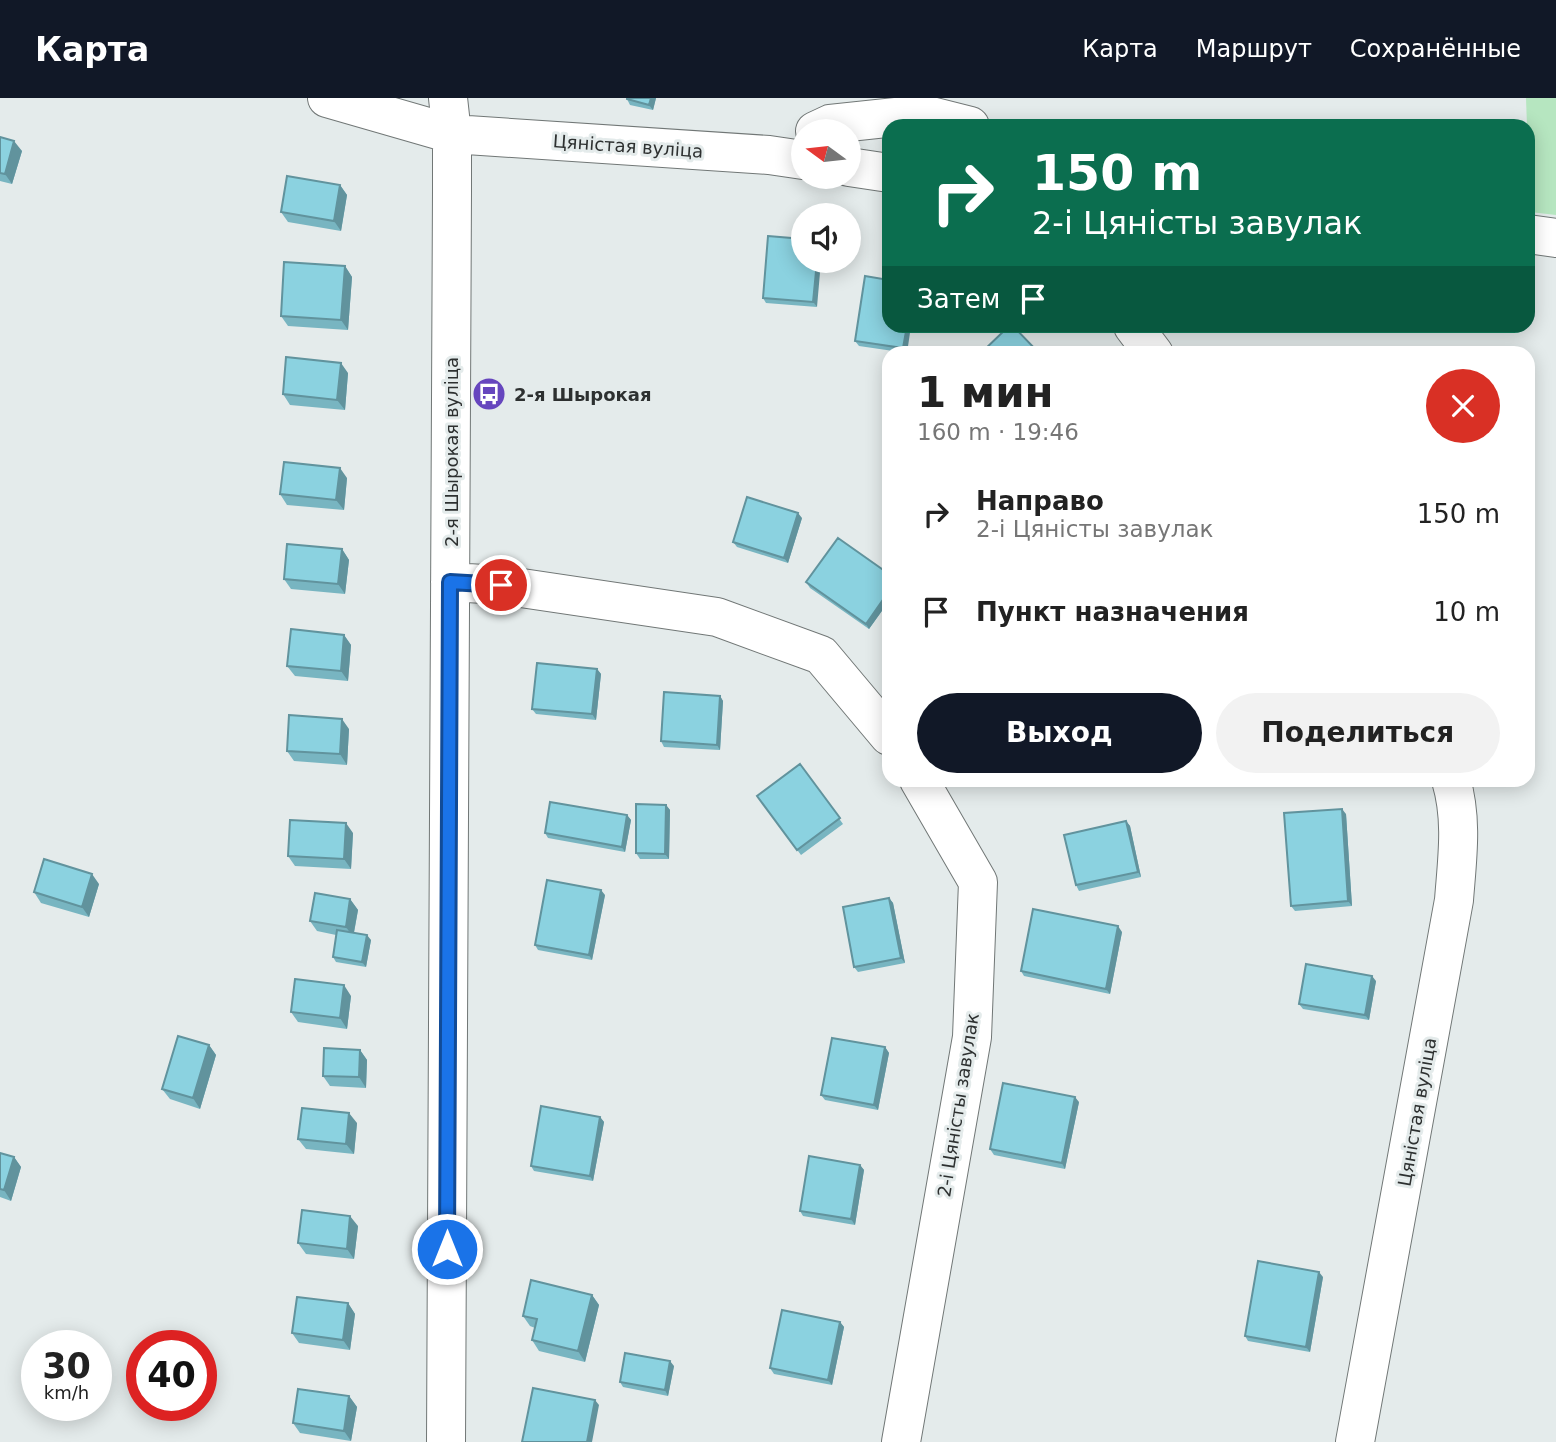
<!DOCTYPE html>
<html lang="ru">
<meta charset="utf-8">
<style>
:root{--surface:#fff;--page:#f2f2f2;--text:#222;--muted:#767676;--accent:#111827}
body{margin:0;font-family:"DejaVu Sans",sans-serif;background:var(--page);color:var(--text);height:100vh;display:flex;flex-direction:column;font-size:26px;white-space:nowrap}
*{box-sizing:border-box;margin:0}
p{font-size:23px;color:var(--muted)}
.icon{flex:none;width:38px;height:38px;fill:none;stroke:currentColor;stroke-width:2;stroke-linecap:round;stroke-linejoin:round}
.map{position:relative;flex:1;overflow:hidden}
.drawer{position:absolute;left:882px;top:248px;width:653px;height:441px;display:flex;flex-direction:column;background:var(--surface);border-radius:21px;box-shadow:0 4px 18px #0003}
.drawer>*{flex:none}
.top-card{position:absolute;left:882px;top:21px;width:653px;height:214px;border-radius:21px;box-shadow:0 4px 18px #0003;background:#0b6e4f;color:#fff;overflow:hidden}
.needle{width:46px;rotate:285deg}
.tools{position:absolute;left:791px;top:21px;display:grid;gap:14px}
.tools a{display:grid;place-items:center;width:70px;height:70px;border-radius:50%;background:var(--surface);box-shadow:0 4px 18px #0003;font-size:35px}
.speed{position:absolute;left:21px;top:1232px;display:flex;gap:14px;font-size:35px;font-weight:700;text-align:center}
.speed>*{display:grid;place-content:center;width:91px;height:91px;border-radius:50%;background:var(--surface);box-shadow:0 4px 18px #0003;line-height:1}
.speed small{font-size:18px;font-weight:400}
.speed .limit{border:10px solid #d22;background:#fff;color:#111}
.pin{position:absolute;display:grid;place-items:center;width:60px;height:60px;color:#fff;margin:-30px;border:4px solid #fff;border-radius:50%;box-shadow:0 2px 7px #0007}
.me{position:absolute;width:77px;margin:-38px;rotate:0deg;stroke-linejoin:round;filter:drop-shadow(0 0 5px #0008)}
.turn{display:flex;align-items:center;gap:24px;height:147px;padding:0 35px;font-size:32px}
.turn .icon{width:91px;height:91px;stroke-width:2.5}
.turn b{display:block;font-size:49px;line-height:60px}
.then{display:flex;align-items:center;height:66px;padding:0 35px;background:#0003;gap:14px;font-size:26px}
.round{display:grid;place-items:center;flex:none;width:74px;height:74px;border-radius:37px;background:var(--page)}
.overview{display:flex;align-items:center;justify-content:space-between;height:119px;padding:0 35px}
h1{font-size:42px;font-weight:800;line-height:52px}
.action{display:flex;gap:14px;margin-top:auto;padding:14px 35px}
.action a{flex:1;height:80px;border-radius:42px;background:var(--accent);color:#fff;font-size:28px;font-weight:800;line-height:80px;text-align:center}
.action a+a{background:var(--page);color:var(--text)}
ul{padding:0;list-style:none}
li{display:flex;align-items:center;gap:21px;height:98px;padding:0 35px}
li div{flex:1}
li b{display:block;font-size:26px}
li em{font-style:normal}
header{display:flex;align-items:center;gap:42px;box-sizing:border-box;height:98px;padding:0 35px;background:var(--accent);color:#fff}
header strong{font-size:33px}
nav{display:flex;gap:38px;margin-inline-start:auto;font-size:24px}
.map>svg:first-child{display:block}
</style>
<header>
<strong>Карта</strong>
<nav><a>Карта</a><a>Маршрут</a><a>Сохранённые</a></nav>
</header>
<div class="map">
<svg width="1556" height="1344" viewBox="0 0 1556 1344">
<rect width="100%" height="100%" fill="#e4ebeb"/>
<path fill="#b6e6c0" d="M1526,0H1556V117L1530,114Z"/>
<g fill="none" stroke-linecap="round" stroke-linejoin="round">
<defs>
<path id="minor" d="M327,0L452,36L769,57L803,62
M815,33L830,26L923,16L970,28
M849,69L889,75
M1528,136L1556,140
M1133,228L1154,256
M450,484L501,487L717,519L821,557L889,638
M446,1344L452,93V36L448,0
M901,1344L972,939L978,784L919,682
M1355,1344L1454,802C1457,762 1463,722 1451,682"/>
</defs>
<use href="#minor" stroke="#717776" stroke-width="40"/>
<use href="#minor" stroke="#fff" stroke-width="38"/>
</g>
<path fill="#78b5c1" d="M656,0L653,12L630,7L627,1Z
M0,39L22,53L12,86L0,83Z
M340,87L347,97L341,133L288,124L281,114Z
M768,138L817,209L766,205L763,200Z
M345,168L352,179L348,232L288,228L281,218Z
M865,178L907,255L859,248L855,243Z
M348,275L345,312L290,307L283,296Z
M347,380L344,412L287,407L280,396Z
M802,420L788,465L737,449L733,444Z
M342,451L349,462L345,496L291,491L284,481Z
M889,476V503L869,531L810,490L806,484Z
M344,537L351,547L348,583L295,578L287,568Z
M597,571L601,576L596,622L536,616L532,611Z
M720,598L723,603L720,652L664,649L661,643Z
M349,631L347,667L294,663L287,653Z
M800,666L843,726L801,757L757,698Z
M666,707L670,712L669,761H640L636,755Z
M1346,716L1352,808L1295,813L1291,808Z
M627,717L631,722L625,754L548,740L545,735Z
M1126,723L1130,728L1141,779L1079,793L1076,787Z
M353,735L351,771L295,768L288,758Z
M99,786L89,819L41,805L34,794Z
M605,797L592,862L538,852L535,847Z
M889,800L893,805L905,865L858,874L854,869Z
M350,801L358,812L354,835L371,842L366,869L336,864L333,859L336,837L317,833L310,823Z
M1122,834L1110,896L1024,878L1021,873Z
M1376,883L1369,922L1303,911L1299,906Z
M351,898L347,931L298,924L291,914Z
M209,947L216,957L200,1011L170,1001L162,991Z
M885,949L889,955L878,1012L825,1002L821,997Z
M360,952L367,962L366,990L330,988L323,978Z
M1079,1004L1065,1071L994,1057L990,1051Z
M600,1019L604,1024L593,1083L534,1073L531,1068Z
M357,1025L354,1056L306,1051L298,1041Z
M0,1055L14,1059L21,1069L11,1103L0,1099Z
M860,1067L864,1072L855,1127L803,1118L800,1113Z
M358,1128L354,1161L306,1156L298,1145Z
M1323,1179L1310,1254L1248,1243L1245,1238Z
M592,1197L599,1207L585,1264L539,1253L532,1242L535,1230L530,1228L523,1218Z
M348,1205L355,1216L350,1252L299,1245L292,1235Z
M840,1224L844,1229L832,1287L774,1276L770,1270Z
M674,1268L668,1298L623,1289L620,1284Z
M349,1298L357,1309L351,1343L300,1335L293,1325Z"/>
<path fill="#61939d" d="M651,0H656L653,12L649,7Z
M14,43L22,53L12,86L5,76Z
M340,87L347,97L341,133L334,123Z
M817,163H821L817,209L813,204Z
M345,168L352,179L348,232L341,222Z
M907,228H911L907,255L903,250Z
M341,265L348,275L345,312L337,302Z
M340,370L347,380L344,412L336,402Z
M798,415L802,420L788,465L784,460Z
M342,451L349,462L345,496L338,486Z
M889,493V503L869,531L866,526Z
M344,537L351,547L348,583L341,573Z
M597,571L601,576L596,622L592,616Z
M720,598L723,603L720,652L717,647Z
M342,621L349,631L347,667L340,656Z
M666,707L670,712L669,761L665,756Z
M1342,711L1346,716L1352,808L1348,803Z
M627,717L631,722L625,754L622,749Z
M1126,723L1130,728L1141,779L1138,774Z
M346,725L353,735L351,771L344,761Z
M92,776L99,786L89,819L82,809Z
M601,792L605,797L592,862L589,857Z
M889,800L893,805L905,865L901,860Z
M350,801L358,812L353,839L346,829Z
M1118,828L1122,834L1110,896L1106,891Z
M367,837L371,842L366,869L362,864Z
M1372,878L1376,883L1369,922L1365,917Z
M344,887L351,898L347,931L340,920Z
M209,947L216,957L200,1011L193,1000Z
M885,949L889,955L878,1012L874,1007Z
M360,952L367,962L366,990L359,979Z
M1075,999L1079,1004L1065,1071L1062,1065Z
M349,1015L357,1025L354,1056L346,1046Z
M600,1019L604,1024L593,1083L590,1078Z
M14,1059L21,1069L11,1103L4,1092Z
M860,1067L864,1072L855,1127L851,1121Z
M350,1118L358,1128L354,1161L347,1151Z
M1319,1174L1323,1179L1310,1254L1306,1249Z
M592,1197L599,1207L585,1264L578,1253Z
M348,1205L355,1216L350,1252L343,1242Z
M840,1224L844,1229L832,1287L828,1282Z
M670,1263L674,1268L668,1298L665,1292Z
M349,1298L357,1309L351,1343L344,1333Z
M595,1302L599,1307L592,1344H587Z"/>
<path fill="#8bd2e0" stroke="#61939d" stroke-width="2" d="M627,0H651L649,7L627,1Z
M0,39L14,43L5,76L0,75Z
M287,78L340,87L334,123L281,114Z
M768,138L803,141V163H817L813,204L763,200Z
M284,164L345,168L341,222L281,218Z
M865,178L889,182V228H907L903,250L855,243Z
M1009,228H1013L1040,256H980Z
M286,259L341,265L337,302L283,296Z
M284,364L340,370L336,402L280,396Z
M747,399L798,415L784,460L733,444Z
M838,440L889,476V493L866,526L806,484Z
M287,446L342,451L338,486L284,481Z
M291,531L344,537L341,573L287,568Z
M537,565L597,571L592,616L532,611Z
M664,594L720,598L717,647L661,643Z
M289,617L342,621L340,656L287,653Z
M800,666L840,720L797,752L757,698Z
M550,704L627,717L622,749L545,735Z
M636,706L666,707L665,756L636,755Z
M1342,711L1348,803L1291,808L1284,715Z
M290,722L346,725L344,761L288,758Z
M1126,723L1138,774L1076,787L1064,737Z
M44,761L92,776L82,809L34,794Z
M547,782L601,792L589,857L535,847Z
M315,795L350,801L346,829L310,823Z
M889,800L901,860L854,869L843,809Z
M1033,811L1118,828L1106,891L1021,873Z
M337,832L367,837L362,864L333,859Z
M1306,866L1372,878L1365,917L1299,906Z
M295,881L344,887L340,920L291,914Z
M178,938L209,947L193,1000L162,991Z
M832,940L885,949L874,1007L821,997Z
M324,950L360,952L359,979L323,978Z
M1003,985L1075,999L1062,1065L990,1051Z
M541,1008L600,1019L590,1078L531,1068Z
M302,1010L349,1015L346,1046L298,1041Z
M0,1055L14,1059L4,1092L0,1091Z
M809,1058L860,1067L851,1121L800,1113Z
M302,1112L350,1118L347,1151L298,1145Z
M1258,1163L1319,1174L1306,1249L1245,1238Z
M531,1182L592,1197L578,1253L532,1242L537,1221L523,1218Z
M297,1199L348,1205L343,1242L292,1235Z
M782,1212L840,1224L828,1282L770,1270Z
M625,1255L670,1263L665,1292L620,1284Z
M533,1290L595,1302L587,1344H522Z
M298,1291L349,1298L344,1333L293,1325Z"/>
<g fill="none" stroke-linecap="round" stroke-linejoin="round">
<defs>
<path id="route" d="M447,1151L450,484L501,487"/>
</defs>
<use href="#route" stroke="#114b97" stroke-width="18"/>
<use href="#route" stroke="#1a73e8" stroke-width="12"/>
</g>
<defs>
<symbol id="bus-disc" viewBox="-11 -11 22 22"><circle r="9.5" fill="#6646be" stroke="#e4ebeb"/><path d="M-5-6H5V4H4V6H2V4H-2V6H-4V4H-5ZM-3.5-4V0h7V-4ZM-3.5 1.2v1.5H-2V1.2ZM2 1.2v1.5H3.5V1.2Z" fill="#fff"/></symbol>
</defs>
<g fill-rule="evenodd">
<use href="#bus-disc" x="470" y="277" width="38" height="38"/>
</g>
<g text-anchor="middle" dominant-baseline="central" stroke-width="6" stroke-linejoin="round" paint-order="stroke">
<g font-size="18" fill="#2d3030" stroke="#e4ebeb">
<text transform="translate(628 48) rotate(4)">Цяністая вуліца</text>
<text transform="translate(451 354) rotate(-90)">2-я Шырокая вуліца</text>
<text transform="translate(958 1007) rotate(-81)">2-і Цяністы завулак</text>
<text transform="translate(1417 1014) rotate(-80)">Цяністая вуліца</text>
</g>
<g font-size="18" font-weight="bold" fill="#2d3030" stroke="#e4ebeb" text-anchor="start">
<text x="514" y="296">2-я Шырокая</text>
</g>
</g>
</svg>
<div class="tools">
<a><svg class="needle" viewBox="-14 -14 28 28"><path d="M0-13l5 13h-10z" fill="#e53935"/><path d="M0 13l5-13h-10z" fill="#767676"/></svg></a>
<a><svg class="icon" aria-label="sound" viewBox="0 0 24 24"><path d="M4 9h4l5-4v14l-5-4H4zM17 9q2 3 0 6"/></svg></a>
</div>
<div class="speed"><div>30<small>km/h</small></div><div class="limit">40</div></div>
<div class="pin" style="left:501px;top:487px;background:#d93025"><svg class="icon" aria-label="arrive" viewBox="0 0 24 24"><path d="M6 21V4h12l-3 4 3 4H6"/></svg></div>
<svg class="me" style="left:447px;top:1151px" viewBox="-20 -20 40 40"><circle r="17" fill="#1a73e8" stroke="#fff" stroke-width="3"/><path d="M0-11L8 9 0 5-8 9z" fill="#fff"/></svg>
<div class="top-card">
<div class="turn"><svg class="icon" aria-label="right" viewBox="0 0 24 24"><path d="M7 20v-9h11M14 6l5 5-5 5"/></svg><div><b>150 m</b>2-і Цяністы завулак</div></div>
<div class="then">Затем<svg class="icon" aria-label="arrive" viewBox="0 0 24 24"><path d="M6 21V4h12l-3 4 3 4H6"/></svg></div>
</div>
<section class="drawer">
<div class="overview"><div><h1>1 мин</h1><p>160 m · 19:46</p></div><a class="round" style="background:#d93025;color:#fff"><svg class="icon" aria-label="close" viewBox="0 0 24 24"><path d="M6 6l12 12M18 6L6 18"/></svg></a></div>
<ul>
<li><svg class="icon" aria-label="right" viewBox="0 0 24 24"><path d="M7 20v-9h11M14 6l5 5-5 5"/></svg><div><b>Направо</b><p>2-і Цяністы завулак</p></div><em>150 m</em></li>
<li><svg class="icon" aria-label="arrive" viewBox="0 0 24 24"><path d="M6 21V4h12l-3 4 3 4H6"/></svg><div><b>Пункт назначения</b></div><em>10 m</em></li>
</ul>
<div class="action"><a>Выход</a><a>Поделиться</a></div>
</section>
</div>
